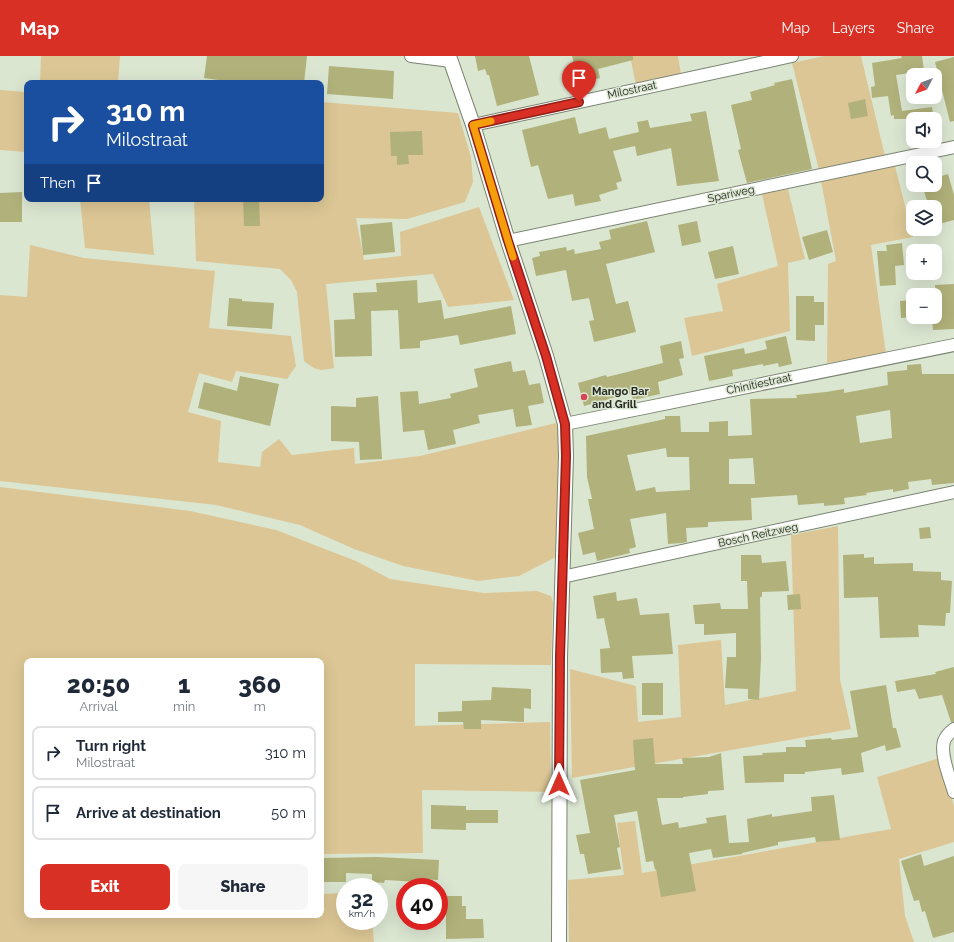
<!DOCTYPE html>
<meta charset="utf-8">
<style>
:root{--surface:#fff;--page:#f6f6f7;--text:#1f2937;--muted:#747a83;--line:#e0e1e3;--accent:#d93025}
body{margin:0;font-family:Raleway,sans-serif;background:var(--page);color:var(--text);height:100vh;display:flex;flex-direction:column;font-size:15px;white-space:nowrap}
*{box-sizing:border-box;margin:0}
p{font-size:13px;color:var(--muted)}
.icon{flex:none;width:22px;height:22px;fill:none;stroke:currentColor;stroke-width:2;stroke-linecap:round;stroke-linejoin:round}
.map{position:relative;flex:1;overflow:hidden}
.drawer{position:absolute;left:24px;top:602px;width:300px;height:260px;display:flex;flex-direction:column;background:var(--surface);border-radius:8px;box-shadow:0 4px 16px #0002}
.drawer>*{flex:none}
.hud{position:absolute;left:24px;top:24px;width:300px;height:122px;border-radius:8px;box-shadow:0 4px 16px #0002;background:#1a4fa0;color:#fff;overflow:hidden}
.needle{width:26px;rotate:229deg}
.fabs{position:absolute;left:906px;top:12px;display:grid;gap:8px}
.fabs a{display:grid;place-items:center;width:36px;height:36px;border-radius:8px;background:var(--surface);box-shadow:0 4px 16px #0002;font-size:20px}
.speed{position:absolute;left:336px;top:822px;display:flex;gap:8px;font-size:20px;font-weight:700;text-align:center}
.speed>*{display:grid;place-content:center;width:52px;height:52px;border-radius:50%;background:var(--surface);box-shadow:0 4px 16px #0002;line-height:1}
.speed small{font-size:10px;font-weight:400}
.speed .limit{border:6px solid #d22;background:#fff;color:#111}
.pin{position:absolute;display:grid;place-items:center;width:34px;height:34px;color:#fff;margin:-41px -17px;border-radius:50% 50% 50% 0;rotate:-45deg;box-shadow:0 0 4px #0007}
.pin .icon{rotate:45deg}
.me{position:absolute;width:44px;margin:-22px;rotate:0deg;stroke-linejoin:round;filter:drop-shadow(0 0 3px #0008)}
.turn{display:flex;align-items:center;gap:14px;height:84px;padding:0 16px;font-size:18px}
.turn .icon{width:52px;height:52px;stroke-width:2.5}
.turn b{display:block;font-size:28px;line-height:34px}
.then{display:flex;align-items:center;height:38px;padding:0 16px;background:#0003;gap:8px;font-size:15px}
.eta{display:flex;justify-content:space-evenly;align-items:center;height:68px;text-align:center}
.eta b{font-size:24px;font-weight:800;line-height:28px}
.primary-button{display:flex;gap:8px;margin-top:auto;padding:8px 16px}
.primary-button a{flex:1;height:46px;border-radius:8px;background:var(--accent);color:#fff;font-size:16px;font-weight:800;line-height:46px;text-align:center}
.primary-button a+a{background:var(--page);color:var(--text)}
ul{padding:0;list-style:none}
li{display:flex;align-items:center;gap:12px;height:54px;margin:0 8px 6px;padding:0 8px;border:2px solid var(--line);border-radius:8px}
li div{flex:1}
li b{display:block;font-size:15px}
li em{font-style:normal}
header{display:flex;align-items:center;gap:24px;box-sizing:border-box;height:56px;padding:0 20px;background:var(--accent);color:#fff}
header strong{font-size:19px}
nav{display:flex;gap:22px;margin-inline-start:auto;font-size:14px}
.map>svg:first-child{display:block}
</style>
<header>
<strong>Map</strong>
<nav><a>Map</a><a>Layers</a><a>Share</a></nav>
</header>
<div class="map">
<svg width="954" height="886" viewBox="0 0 954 886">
<rect width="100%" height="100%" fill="#dbe6d1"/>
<path fill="#dcc695" d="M41,0H120L118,27H40Z
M630,0H678L681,18L636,29Z
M824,0H861L885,100L819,114L792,7Z
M0,34L27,36V96L0,94Z
M321,46L458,57L471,101L473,126L465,146L407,163L356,162L364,204L401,200L400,176L479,151L514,244L448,251L433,218L326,228L334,312C320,315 316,315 304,305L297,236L291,224L280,213L196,205L194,143H321Z
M895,110L913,181L871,189L886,298L827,307L828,208L836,205L821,125Z
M788,133L805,203L788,207L790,275L692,300L684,262L723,255L717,228L778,210L762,138Z
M80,143H149L154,199L85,192Z
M30,189L84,202L215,215L209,272L291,280L296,310L287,323L236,315L232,326L199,317L188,356L221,365L218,406L260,411L262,396L279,383L292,399L354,392L355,408L420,400L556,367L559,378L556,501L519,520L478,525L403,510L354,493L300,469L216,449L0,425V239L27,241Z
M0,431L190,455L276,474L356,505L390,523L484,537L537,535L551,540L553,546L551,609L415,608V670L550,666L551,736L422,734L423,797L321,798V605H27V859H321V838L345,837V865H372L374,886H0Z
M838,470L840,623L851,673L572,722L570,613L636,630L638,666L681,661L678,589L721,584L725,649L796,635L791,479Z
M940,702L954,750V786L899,803L905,860L914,886H569L568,824L624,819L617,767L635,765L642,817L891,773L877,721Z"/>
<path fill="#b1b17b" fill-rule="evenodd" d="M207,0H307L304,27H239L204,22Z
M475,0H529L539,39L497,50L489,19H487L485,13L478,15Z
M572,0H633V4L598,13L600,22L579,27Z
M901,0H922L924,15L896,19L902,55L932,51L934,63H894V59L891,60L888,40L872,42L871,31L875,30L872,7L902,2Z
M954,1V65L950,66L935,6Z
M329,10L394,15L393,43L327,38Z
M792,23L812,113L747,127L738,94L741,93L731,49L752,44L750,36L775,29L774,27Z
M865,43L868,60L851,63L848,47Z
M706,55L719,125L677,130L671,92L637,100L635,90L613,95L622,125L616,127L618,133L599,139L601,145L575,150L573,138L548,143L538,109L531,111L522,74L575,61L579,78L606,71L609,83L639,76L637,66L648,64L650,72L692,65L690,58Z
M422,75L423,99H408L409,108L397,109V100H391L390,76Z
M948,118L954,139V164L935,169V151H929L922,129H935V122Z
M22,136V166H0V137Z
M243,143H259L260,170H244Z
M647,165L655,196L606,208L616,248L628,245L636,276L594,286L589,265L594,264L589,242L572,245L566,214L536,220L532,202L540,200L539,196L566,191L567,195L574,193L575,198L601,193L599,186L611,183L609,174Z
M697,165L701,186L682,190L678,169Z
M392,166L395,196L363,199L360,169Z
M827,174L833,196L809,204L802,181Z
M902,187L904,209L895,210L896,229L880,230L877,195H887L886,189Z
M733,190L739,218L715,223L708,196Z
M417,224L418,247L441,244L444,263L511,250L516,278L460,289L458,279L420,285V292L400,293L398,254L371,255L372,300L335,301L334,264L355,263L353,237L377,236L376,227Z
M954,228V273L933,274L932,261H937L935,229Z
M796,240H814V246H824V269H815V285L796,284Z
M229,242L242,243V245L274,247L272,273L227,270Z
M913,244V261L901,262L900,245Z
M786,280L792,308L779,311L778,307L763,310V308L732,314L733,320L709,325L704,300L744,292L745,298L767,293L765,285Z
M681,285L684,302L679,303L683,319L658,326L660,338L633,344L631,337L584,350L578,327L606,319L607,321L663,307L660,290Z
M511,305L513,316L525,314L529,329L540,327L544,347L528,350L532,369L516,371L513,353L478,359L480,367L453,374L456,388L428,394L424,374L403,376L400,336L418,335L419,348L451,342L450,338L478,331L474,313Z
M921,308L922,318H954V427L932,429L931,423L908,426L909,433L893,436V433L866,437L867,439L844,442L845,448L824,450V447L798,449L797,439L751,442L752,464L708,466V471L686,472L687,486L682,487L668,488L666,457L630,463L636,491L629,493L630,497L597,505L595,496L583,499L578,477L594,473L588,443H592L587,421L586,380L665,363V360H680L681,376H709V366L728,365V380L752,379L750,343L797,342L796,339L826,336L844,333V337L888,329L887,316L907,314V309ZM890,354L892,382L860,387L856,360ZM666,392L667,401H689L690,434L656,436L655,431L636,435L627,399ZM753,402L755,428H729V403Z
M240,320L279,328L270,370L198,352L204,326L237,335Z
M378,340L382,403L360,404L359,386L331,385V350L356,351V342Z
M930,471L931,482L920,483L919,472Z
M864,498V502L874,501V508L913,507V515L941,516V524L952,525L950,557H946L945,570L918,569L919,581L880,582L878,541L844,542L843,499Z
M741,499H761L762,507L786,505L789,535L762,536V541H760L761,603L759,644L748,643V633L725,632L727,601H736V577L704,579V568H695L693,549L720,547L721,553H748L747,525H741Z
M616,536L617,545L637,542L640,559L669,557L673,598L632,600L634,622L623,623L622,616L601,617L600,593L610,592L604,562L597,563L593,540Z
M800,538L801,553L788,554L787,539Z
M954,611V666H951L942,639L919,643L915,633L897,636L895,625L936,618L935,616Z
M642,627H663V659H642Z
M886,629L893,672H896L901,691L886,695L885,689L861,697L864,716L842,719L841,712L805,716V718H784V726L745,727L743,700L763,699L762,697L786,696V691H806L805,684L831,682L832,684L858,681L850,635Z
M492,631L531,633V653L524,652V666L481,664V673H464L463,666H438V656L462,655V645L491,644Z
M653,682L655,708H683L682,702L709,701L721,697L724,734L708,735V738L683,741V742H657L662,769L678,766L679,772L707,767L706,762L726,759L729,787L749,786L747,763L772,758V761L812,755L811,741L834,739L840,784L816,786L815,781L778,786V789L742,797V798L713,802L711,793L689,797L696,835L661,841L656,813L655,814L653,805L646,806L637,755L614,759L620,791L617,792L621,813L588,818L584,798H580L576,779L590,777L580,724L635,714L633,684Z
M431,749L466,750V754H498V767H466V774L431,773Z
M921,798L924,810L954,800V876L933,882L925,855L922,856L919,844L914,845L901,805Z
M377,801L439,804L438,824L420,823V826L385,824L384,827L372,826V818L346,817V826H321V802Z
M443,840H462V850H466V863H483L484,882L446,883V855L443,854Z"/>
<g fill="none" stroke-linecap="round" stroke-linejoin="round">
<defs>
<path id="minor" d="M411,0L451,5
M473,69L792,0
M508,185L954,91
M565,368L954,289
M562,521L954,436
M954,673C950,676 946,680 944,685C940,699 950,722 954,736"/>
<path id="tertiary" d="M449,0L473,69L508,185L546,300L565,368L566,400L560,601L559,886"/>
</defs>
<use href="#minor" stroke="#7a8472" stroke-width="14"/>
<use href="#tertiary" stroke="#7a8472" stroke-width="16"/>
<use href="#minor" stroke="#fff" stroke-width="12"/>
<use href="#tertiary" stroke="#fff" stroke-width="14"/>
</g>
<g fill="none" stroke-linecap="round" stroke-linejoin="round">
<defs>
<path id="route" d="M559,728L560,601L566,400L565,368L546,300L508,185L473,69L579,46"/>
</defs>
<use href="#route" stroke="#8d1f18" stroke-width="10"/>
<use href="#route" stroke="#d93025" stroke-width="7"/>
<path stroke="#f59e0b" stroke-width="7" d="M491,65L473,69L513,201"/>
</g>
<circle fill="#d54553" stroke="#dbe6d1" stroke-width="1.5" cx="584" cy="341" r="4"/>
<g text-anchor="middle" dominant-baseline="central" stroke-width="3" stroke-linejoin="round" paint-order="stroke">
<g font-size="11" fill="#242821" stroke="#dbe6d1">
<text transform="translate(632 34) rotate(-12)">Milostraat</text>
<text transform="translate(731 138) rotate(-12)">Spariweg</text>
<text transform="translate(759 328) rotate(-12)">Chinitiestraat</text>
<text transform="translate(758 479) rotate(-12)">Bosch Reitzweg</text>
</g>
<g font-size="11" font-weight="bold" fill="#242821" stroke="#dbe6d1" text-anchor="start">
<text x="592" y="335">Mango Bar<tspan x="592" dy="13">and Grill</tspan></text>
</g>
</g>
</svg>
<div class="fabs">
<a><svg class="needle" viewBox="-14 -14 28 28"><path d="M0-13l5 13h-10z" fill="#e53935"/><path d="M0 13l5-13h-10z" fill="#747a83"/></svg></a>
<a><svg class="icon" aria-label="sound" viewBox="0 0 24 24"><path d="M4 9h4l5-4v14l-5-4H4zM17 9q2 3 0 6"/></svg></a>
<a><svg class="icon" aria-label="search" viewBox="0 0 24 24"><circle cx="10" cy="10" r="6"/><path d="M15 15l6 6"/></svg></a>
<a><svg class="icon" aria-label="layers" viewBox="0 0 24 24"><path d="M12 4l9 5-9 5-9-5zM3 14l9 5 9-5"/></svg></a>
<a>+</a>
<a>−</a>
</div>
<div class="speed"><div>32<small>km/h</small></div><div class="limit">40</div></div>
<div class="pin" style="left:579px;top:46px;background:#d93025"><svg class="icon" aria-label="arrive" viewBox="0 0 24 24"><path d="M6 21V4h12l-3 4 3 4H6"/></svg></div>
<svg class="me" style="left:559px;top:728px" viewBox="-20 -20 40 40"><path d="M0-17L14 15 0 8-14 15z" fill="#d93025" stroke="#fff" stroke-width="4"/></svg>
<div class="hud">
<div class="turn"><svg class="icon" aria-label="right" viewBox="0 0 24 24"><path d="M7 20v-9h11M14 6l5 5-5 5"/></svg><div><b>310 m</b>Milostraat</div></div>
<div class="then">Then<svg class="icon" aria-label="arrive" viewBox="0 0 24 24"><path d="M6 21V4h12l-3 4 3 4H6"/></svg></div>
</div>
<section class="drawer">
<div class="eta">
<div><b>20:50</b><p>Arrival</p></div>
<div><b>1</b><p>min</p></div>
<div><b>360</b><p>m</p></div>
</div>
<ul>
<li><svg class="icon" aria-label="right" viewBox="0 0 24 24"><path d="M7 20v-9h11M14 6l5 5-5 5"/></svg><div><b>Turn right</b><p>Milostraat</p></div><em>310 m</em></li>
<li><svg class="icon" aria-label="arrive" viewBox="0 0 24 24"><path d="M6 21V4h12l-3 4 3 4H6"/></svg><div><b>Arrive at destination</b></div><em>50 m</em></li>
</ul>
<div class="primary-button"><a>Exit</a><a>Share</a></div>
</section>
</div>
